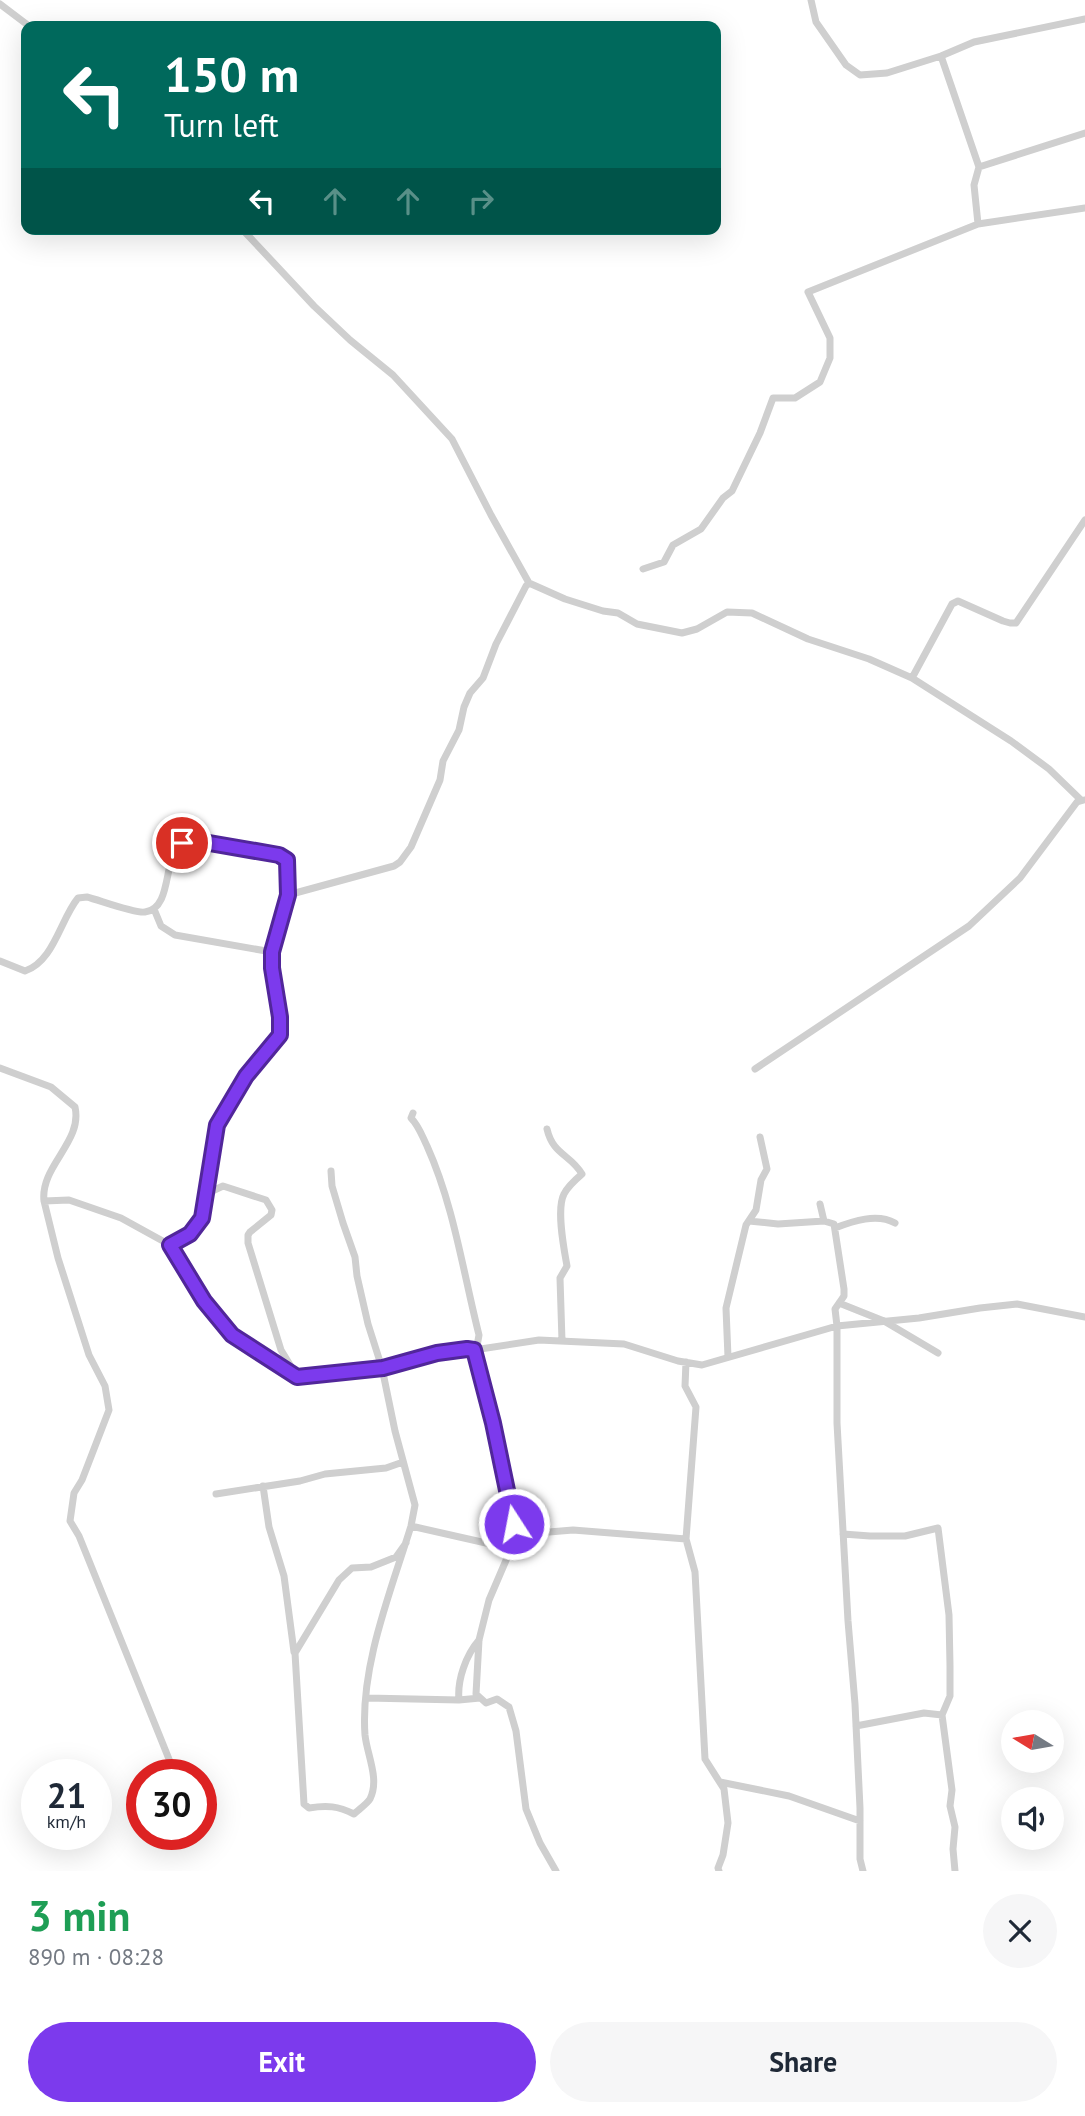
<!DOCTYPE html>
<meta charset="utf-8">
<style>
:root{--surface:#fff;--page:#f6f6f7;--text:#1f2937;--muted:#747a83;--accent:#7c3aed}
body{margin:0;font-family:"PT Sans",sans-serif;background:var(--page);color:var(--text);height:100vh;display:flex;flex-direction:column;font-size:26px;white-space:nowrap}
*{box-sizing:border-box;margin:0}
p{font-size:23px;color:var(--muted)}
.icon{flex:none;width:38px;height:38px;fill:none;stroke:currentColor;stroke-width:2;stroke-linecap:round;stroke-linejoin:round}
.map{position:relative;height:1871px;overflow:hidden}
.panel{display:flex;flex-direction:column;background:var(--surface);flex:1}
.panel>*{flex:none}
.guide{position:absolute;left:21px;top:21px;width:700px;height:214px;border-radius:14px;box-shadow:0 7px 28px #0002;background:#00695c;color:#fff;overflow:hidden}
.needle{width:46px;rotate:281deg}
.controls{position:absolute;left:1001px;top:1710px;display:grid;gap:14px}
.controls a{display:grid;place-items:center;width:63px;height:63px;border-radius:50%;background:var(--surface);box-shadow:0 7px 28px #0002;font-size:35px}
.speed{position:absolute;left:21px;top:1759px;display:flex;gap:14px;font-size:35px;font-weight:700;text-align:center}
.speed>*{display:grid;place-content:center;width:91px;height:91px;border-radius:50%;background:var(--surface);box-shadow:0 7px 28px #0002;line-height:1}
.speed small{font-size:18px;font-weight:400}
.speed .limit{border:10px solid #d22;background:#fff;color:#111}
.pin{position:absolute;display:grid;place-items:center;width:60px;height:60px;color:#fff;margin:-30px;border:4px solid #fff;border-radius:50%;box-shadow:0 2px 7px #0007}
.me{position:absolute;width:77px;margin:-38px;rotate:349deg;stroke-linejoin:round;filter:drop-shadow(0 0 5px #0008)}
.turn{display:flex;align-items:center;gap:24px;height:147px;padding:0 28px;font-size:32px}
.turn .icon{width:91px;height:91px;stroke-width:2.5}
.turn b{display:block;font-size:49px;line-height:60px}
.lanes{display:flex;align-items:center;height:66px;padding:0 28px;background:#0003;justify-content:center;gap:35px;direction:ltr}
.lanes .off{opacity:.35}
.round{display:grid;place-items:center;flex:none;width:74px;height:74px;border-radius:37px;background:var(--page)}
.headline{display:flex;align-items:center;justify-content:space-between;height:119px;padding:0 28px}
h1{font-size:42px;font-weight:700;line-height:52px;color:#1e9e55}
.primary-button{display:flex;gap:14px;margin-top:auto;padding:14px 28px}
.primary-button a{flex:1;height:80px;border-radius:42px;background:var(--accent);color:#fff;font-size:28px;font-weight:700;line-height:80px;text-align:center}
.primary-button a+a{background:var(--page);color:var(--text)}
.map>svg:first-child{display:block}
</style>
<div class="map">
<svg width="1085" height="1871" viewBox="0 0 1085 1871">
<rect width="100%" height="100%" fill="#fff"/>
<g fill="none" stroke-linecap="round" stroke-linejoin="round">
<path stroke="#cfcfcf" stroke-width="7" d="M811,0L816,22L846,65L860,75L887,73L941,56L974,42L1085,19
M0,4L29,26
M941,56L979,167L974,185L978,224
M979,167L1085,133
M242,229L314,306L350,340L393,375L452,439L491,515L529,583
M643,569L664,562L673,545L701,529L723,498L732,491L760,433L773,398H795L820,382L830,358V338L808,292L978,224L1085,208
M912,678L952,604L958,601L1003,621L1010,623H1016L1085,520
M288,895L394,866L400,862L411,847L440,780L443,761L459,730L464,707L470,693L483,678L496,644L526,586L529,583L565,599L603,611L618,613L637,624L682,633L697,629L727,612L752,613L808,639L869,659L912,678L1011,741L1049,769L1081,800
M154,909L161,926L175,935L272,952
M0,961L25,971C54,961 60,920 78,898L87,897C99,900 136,914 145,912C171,909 164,864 177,847C181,842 187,842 192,840L279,855L287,861L288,895L272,952V968L280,1017V1035L246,1076L217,1125L203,1218L190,1234L170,1245
M0,1068L51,1087L75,1107C83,1142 40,1166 44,1201
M755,1069L969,926L1020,878L1077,802L1084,800
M413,1113L411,1118C419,1126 422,1136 427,1146C454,1206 463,1272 479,1335L477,1346L474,1350L493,1423L514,1524L507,1558L489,1600L479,1640L476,1694L486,1703L497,1699L509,1707L516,1731L526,1809L540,1843L556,1871
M547,1129C553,1155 570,1154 582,1174C575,1180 568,1186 564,1194C556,1209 564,1249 567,1266L560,1278L562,1341
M331,1171L332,1186L343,1223L355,1257L357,1276L368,1324L382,1368L395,1431L415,1505L411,1526C391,1591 360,1666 365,1735C367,1755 380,1779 370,1799C367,1804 358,1810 354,1814C338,1806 327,1805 309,1808L304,1804L295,1653L339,1580L352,1568L371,1567L396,1557L406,1543
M206,1194L223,1186L266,1200L272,1210L271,1215L250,1232L248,1235V1243L281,1350L295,1373
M820,1204L824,1221L834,1224L844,1289V1296L835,1309L837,1326V1423L848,1621L855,1704L860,1808V1859L863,1871
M749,1221L778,1224L824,1221
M835,1228C853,1221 877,1213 895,1223
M839,1303L884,1321L938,1353
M728,1357L726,1308L746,1225L756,1210L761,1180L767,1169L760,1137
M686,1362L685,1386L696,1407L686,1539
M263,1486L269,1527L284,1576L294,1652
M216,1494L300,1481L325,1474L386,1468L403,1462
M514,1524L549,1532L573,1530L686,1539L695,1572L705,1759L724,1789L728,1823L723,1855L718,1868L719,1871
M411,1526L486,1543L508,1552
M843,1534L870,1536H905L938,1528L949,1615L950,1666V1696L942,1715L924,1713L856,1726
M367,1698L459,1700L480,1698
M459,1700C457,1680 466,1655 479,1640
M942,1715L952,1790L950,1806L955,1827L953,1849L955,1871
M175,1774L79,1536L70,1521L74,1493L82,1480L109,1410L105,1386L89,1355L58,1258L44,1201L69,1200L121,1218L170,1245L204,1301L232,1335L297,1377L382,1368L437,1353L467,1348L474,1350L539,1340L624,1344L678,1361L702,1365L837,1326L919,1318L980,1308L1017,1304L1085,1317
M720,1782L789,1796L860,1821
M184,1834V1839"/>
</g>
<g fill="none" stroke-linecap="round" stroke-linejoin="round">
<defs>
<path id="route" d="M182,843L192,840L279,855L287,860L288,895L272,952V968L280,1017V1035L246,1076L217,1125L202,1218L190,1234L170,1245L204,1301L232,1335L297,1377L383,1368L437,1353L467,1349L474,1350L493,1423L514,1524"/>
</defs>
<use href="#route" stroke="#51269a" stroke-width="18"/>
<use href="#route" stroke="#7c3aed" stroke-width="12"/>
</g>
</svg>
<div class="controls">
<a><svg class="needle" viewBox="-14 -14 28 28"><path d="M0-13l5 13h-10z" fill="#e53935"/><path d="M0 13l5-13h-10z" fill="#747a83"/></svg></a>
<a><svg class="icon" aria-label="sound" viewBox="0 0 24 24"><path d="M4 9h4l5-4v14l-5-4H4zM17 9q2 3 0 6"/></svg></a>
</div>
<div class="speed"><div>21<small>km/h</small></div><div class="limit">30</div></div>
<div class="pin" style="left:182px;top:843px;background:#d93025"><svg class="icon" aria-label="arrive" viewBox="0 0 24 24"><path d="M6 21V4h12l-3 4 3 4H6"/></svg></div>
<svg class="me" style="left:514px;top:1524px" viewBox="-20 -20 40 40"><circle r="17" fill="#7c3aed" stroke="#fff" stroke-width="3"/><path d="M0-11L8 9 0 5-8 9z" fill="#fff"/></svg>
<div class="guide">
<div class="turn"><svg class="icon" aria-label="left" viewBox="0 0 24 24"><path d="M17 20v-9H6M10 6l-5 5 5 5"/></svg><div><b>150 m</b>Turn left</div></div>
<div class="lanes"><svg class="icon" aria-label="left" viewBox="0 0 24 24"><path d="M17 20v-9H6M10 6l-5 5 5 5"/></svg><svg class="icon off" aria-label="ahead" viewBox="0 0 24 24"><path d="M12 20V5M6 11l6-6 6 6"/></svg><svg class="icon off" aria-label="ahead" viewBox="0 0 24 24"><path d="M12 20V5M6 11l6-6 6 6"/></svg><svg class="icon off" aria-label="right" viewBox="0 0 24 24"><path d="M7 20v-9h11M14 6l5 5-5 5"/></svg></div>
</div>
</div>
<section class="panel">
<div class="headline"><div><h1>3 min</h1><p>890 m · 08:28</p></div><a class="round"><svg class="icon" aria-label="close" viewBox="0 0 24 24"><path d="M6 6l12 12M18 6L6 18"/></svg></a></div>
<div class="primary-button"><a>Exit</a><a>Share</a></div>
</section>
